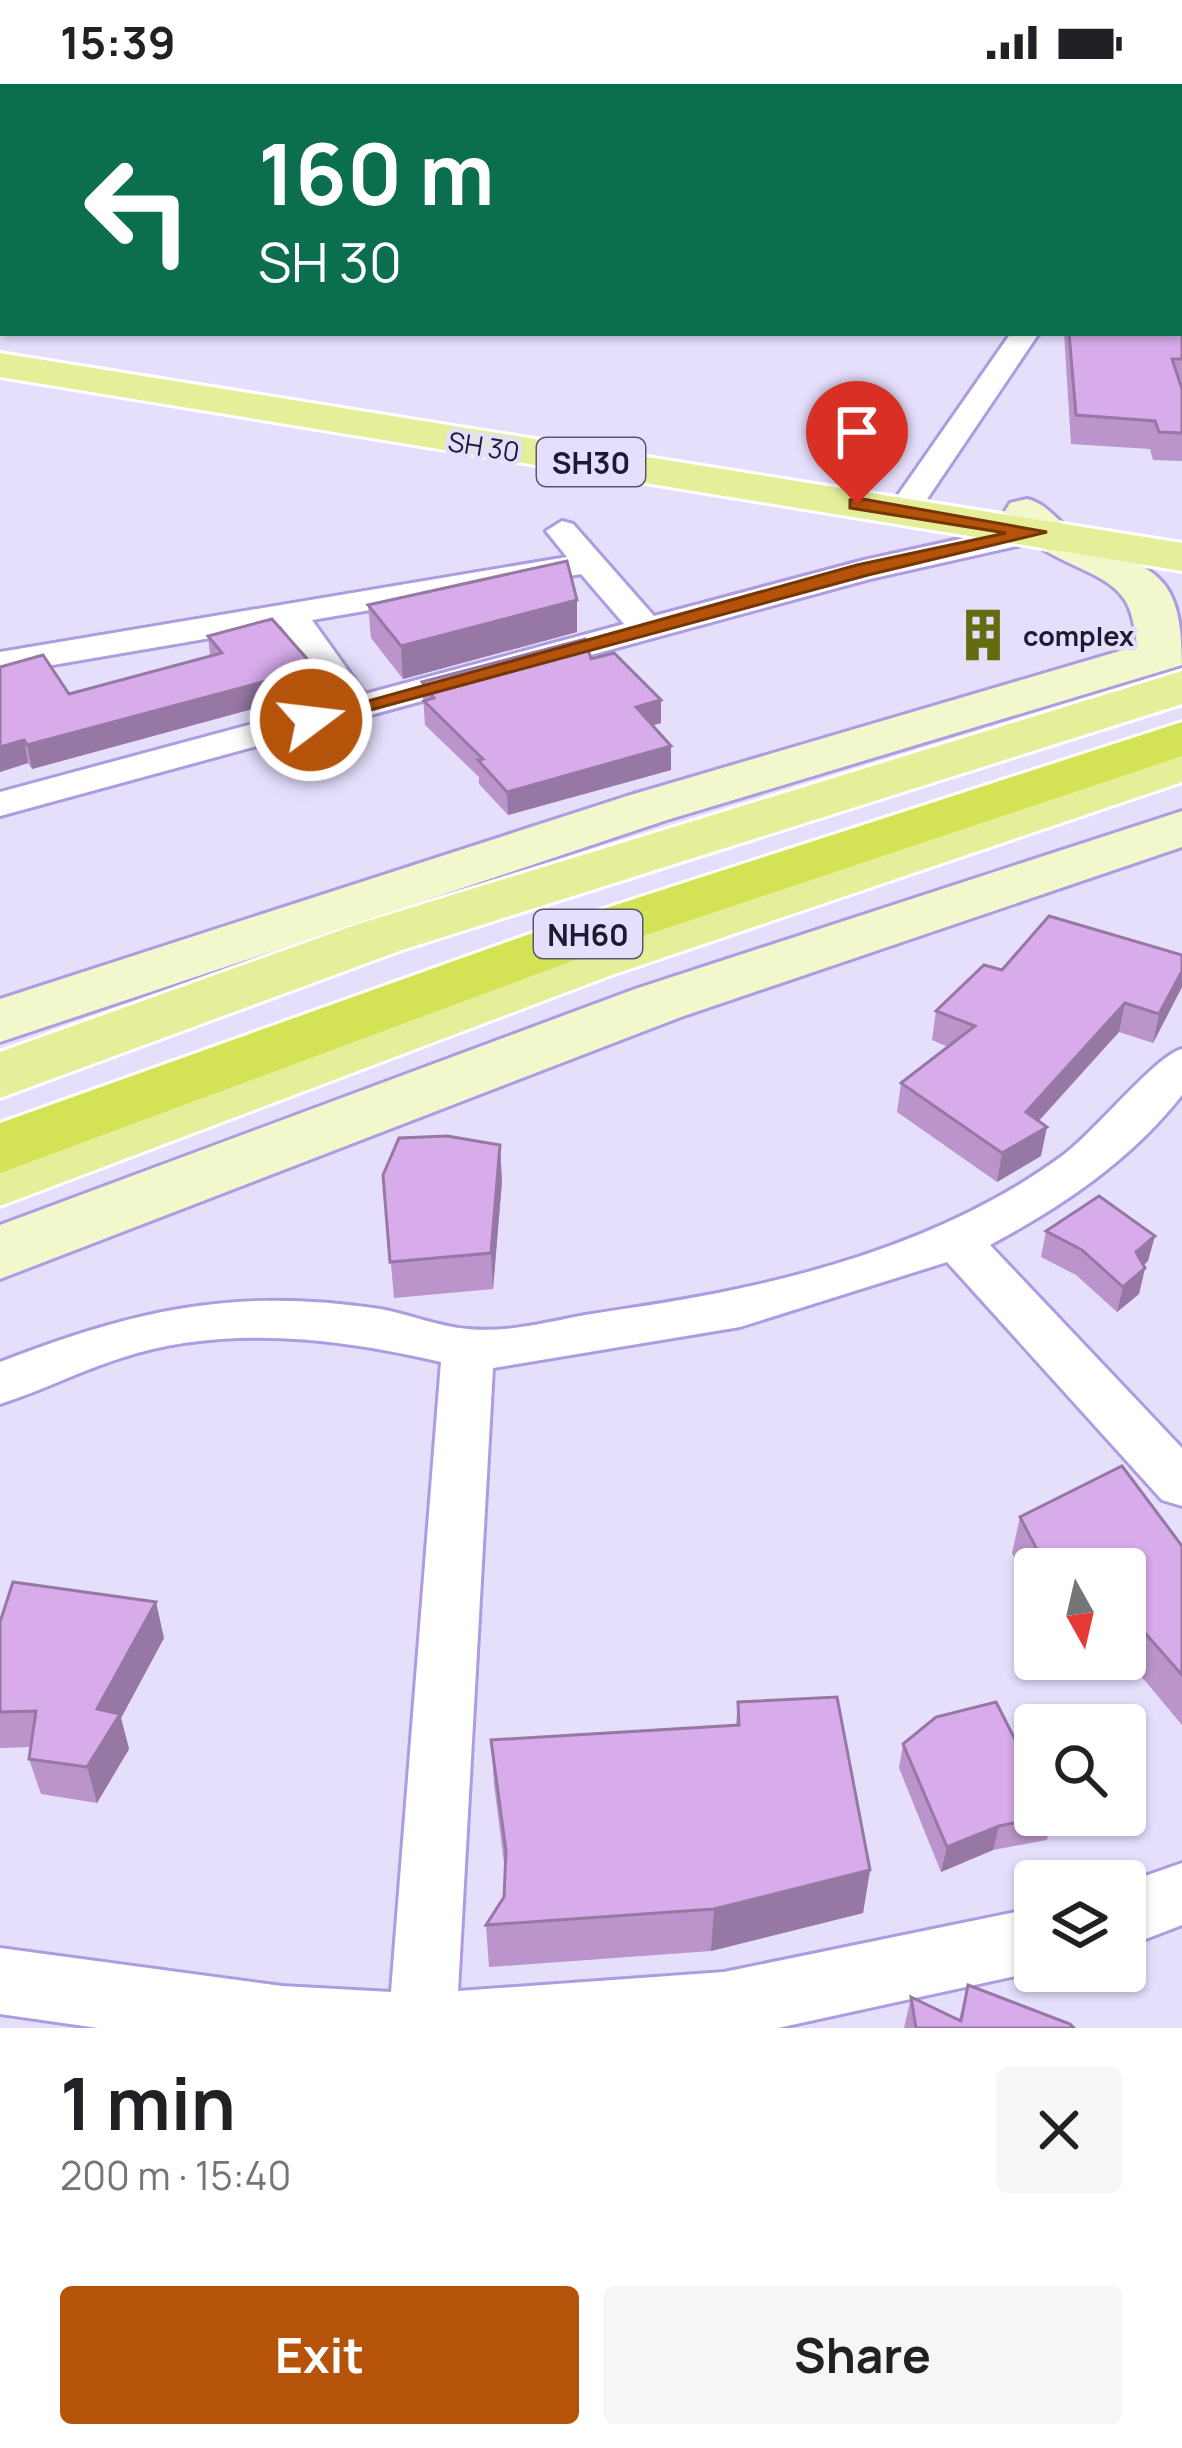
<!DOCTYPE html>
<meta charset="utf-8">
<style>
:root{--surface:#fff;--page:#f6f6f6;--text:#202124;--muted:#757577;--accent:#b45309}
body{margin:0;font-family:Manrope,sans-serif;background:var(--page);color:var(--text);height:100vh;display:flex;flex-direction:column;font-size:45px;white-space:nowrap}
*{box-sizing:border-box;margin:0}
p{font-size:39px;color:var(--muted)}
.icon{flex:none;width:66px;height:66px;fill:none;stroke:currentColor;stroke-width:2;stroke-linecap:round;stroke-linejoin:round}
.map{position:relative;height:1944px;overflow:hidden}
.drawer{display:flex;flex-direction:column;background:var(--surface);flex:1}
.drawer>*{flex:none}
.hud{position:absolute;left:0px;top:0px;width:1182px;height:252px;box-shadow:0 3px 9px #0004;background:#0b6e4f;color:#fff;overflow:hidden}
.needle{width:78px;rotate:172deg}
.tools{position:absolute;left:1014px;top:1464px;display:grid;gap:24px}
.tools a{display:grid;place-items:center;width:132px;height:132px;border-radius:12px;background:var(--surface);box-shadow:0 3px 9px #0004;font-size:60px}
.pin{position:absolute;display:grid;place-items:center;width:102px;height:102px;color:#fff;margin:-123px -51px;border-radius:50% 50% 50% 0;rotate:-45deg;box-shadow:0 0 12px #0007}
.pin .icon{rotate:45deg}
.me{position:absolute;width:132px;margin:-66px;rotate:75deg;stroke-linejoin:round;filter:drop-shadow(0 0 9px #0008)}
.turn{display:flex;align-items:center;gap:42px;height:252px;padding:0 60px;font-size:54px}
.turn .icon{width:156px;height:156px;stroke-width:2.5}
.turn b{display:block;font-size:84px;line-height:102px}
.round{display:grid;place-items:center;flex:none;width:126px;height:126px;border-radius:12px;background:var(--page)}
.summary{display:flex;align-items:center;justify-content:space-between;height:204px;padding:0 60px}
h1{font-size:72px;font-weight:700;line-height:90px}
.action{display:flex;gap:24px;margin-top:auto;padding:24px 60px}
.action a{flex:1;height:138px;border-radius:12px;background:var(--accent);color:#fff;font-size:48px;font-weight:700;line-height:138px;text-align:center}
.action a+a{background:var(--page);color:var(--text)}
.status{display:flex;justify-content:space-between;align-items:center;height:84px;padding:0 60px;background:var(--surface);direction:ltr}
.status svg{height:33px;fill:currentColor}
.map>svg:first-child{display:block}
</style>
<div class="status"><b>15:39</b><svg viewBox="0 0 49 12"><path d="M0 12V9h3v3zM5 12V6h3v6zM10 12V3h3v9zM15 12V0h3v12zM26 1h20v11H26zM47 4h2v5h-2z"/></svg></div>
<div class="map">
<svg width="1182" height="1944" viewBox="0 0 1182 1944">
<rect width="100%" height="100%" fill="#e5dffc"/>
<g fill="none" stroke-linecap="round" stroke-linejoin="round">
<defs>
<path id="street" d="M1011,249H1039L925,418H903L898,411Z
M562,437L573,440L654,532L864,476L1037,438L1053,448L1048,455L870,495L0,732V708L334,618L281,542L0,590V568L567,473L546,447ZM581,490L624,540L365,610L312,536Z
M1182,965V1011C1131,1076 1063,1122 990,1161L1182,1364V1422L1162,1416L947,1178L740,1243L493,1284L458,1907L724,1888L1035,1824L1038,1887L778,1944H98L0,1930V1864L282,1902L391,1908L441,1278C339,1254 223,1240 121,1274C80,1287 41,1307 0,1320V1278C135,1226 234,1203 380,1225C409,1230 439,1243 468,1245C507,1249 548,1238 585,1231C636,1223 687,1216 737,1205C851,1181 968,1141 1062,1072C1094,1049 1155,972 1182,965Z
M1182,1779V1841L1125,1863V1799Z"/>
<path id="secondary" d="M1027,415C1048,420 1055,436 1073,447C1148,491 1182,477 1182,581L667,736L0,958V915L627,712L1137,562C1135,547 1133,529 1125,516C1101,480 1040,482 1004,429L1010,419Z
M1182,727V763L681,933L0,1195V1141L635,905Z"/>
<path id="primary" d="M0,269L1182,459V487L0,293Z
M1182,587V620L402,866L0,1014V968L358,840Z
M1182,663V698L609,892L0,1122V1070L565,864Z"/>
<path id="highway" d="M1182,638V672L610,863L0,1089V1039L566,837Z"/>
</defs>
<use href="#street" stroke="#ad9ce0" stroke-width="6"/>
<use href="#secondary" stroke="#ad9ce0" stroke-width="6"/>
<use href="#primary" stroke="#fff" stroke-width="6"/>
<use href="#highway" stroke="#fff" stroke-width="6"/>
<use href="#street" fill="#fff" fill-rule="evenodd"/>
<use href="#secondary" fill="#f2f7cc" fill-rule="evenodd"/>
<use href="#primary" fill="#e5ee99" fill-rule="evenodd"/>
<use href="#highway" fill="#d3e355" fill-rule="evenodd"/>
</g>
<path fill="#ba94ca" d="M1182,228V377L1153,376L1150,365L1071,360L1064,249H1179Z
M368,521L577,548L403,595L371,554Z
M208,552L315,584L318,607L32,685L28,679L0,688V583L69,610L210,572Z
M591,575L661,616V639L653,641L671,662V686L508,731L479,700V693L425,641L422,598Z
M1182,871V903L1153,959L1119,948L1039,1037L1041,1072L997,1098L897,1028L901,999L948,963L932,956L936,927L1002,886Z
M383,1091L502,1097L493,1205L394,1214Z
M1046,1147L1148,1177L1144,1181L1145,1184L1139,1210L1117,1228L1076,1191L1041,1173Z
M1020,1433L1182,1462V1641L1125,1573V1485H1035V1514L1012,1469Z
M0,1538L164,1554L121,1634L129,1665L97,1719L41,1710L29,1675L31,1663L0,1664Z
M738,1618L870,1786L863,1829L711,1867L489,1883L486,1841L504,1813L505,1787L494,1700L491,1656L736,1641Z
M903,1660L1053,1731L1047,1756L993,1766L941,1788L899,1684Z
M968,1901L1074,1944H904L911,1913L959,1936Z"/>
<path fill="#9778a4" d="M577,516V548L403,595L401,562Z
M315,584L318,607L32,685L27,661Z
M661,616V639L636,646V623Z
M24,656L28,679L0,688V663Z
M671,662V686L508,731L507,708Z
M1182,887V903L1153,959L1159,930Z
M1125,919L1119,948L1020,1057L1026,1028Z
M1047,1043L1041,1072L997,1098L1002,1069Z
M500,1061L502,1097L493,1205L491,1169Z
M1155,1152L1148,1177L1130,1193L1136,1168Z
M1145,1184L1139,1210L1117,1228L1123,1203Z
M156,1518L164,1554L121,1634L129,1665L97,1719L87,1683L97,1625Z
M999,1742L993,1766L941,1788L947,1763Z
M870,1786L863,1829L711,1867L714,1825Z"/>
<path fill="#d8aceb" stroke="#9778a4" stroke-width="3" d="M1179,227L1182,228V275H1172L1182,305V349L1159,348L1155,337L1076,331L1069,249H1179Z
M567,477L577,516L401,562L368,521Z
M272,535L315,584L27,661L24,656L0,663V583L43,571L69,610L222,569L208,552Z
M585,555L591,575L614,569L661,616L636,623L671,662L507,708L478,676L483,675L424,617L434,614L422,598Z
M1049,832L1182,871V887L1159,930L1125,919L1026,1028L1047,1043L1002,1069L901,999L975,942L936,927L984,881L1002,886Z
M447,1052L500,1061L491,1169L390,1178L383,1091L399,1054Z
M1099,1112L1155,1152L1136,1168L1145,1184L1123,1203L1082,1166L1046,1147Z
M1122,1382L1182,1462V1591L1125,1526V1485H1047L1020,1433Z
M13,1498L156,1518L97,1625L120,1630L87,1683L29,1675L36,1627L0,1628V1538Z
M837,1613L870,1786L714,1825L486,1841L504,1813L506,1767L491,1656L739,1641L738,1618Z
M996,1618L1035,1695V1731H1053L999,1742L947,1763L903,1660L936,1633Z
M968,1901L1070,1940L1074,1944H916L911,1913L961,1937Z"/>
<path fill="#b45309" stroke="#753606" stroke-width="3" d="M857,414L1047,448L868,491L319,640L300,636L857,481L1006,449L850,424V416Z"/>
<defs>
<symbol id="building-bare" viewBox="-9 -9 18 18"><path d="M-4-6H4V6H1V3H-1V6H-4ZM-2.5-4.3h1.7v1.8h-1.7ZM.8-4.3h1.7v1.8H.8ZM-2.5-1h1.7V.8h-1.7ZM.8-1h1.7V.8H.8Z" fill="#646c12" stroke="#e5dffc" stroke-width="2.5" paint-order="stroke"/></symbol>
</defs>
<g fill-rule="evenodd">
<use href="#building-bare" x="945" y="513" width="76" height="76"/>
</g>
<g text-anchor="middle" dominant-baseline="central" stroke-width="9" stroke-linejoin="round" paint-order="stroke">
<g font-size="27" fill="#201933" stroke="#e5dffc">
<text transform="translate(484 362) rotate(9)">SH 30</text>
</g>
<g font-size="27" font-weight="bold" fill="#201933" stroke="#e5dffc" text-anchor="start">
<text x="1023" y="551">complex</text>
</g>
<g fill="#e5dffc" stroke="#5b546f" stroke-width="3">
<rect x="537" y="354" width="108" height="48" rx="9"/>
<rect x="534" y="826" width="108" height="48" rx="9"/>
</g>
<g font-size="30" font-weight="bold" fill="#201933">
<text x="591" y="378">SH30</text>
<text x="588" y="850">NH60</text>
</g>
</g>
</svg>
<div class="tools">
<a><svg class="needle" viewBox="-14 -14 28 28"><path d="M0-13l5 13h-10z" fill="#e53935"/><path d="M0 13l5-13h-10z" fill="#757577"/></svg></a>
<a><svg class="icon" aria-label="search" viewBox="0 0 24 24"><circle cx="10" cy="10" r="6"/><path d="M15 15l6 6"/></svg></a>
<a><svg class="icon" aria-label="layers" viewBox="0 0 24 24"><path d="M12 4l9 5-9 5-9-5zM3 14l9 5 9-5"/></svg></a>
</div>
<div class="pin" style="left:857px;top:420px;background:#d93025"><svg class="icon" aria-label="arrive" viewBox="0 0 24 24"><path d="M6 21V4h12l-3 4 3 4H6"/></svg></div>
<svg class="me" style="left:311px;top:636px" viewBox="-20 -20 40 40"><circle r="17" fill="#b45309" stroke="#fff" stroke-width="3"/><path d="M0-11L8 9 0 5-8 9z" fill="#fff"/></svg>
<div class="hud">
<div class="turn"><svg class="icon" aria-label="left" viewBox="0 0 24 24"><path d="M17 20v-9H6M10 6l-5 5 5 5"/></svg><div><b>160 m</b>SH 30</div></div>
</div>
</div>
<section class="drawer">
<div class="summary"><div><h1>1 min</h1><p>200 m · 15:40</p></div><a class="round"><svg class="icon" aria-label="close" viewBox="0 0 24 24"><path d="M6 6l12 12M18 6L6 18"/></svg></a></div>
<div class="action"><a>Exit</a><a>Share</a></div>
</section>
